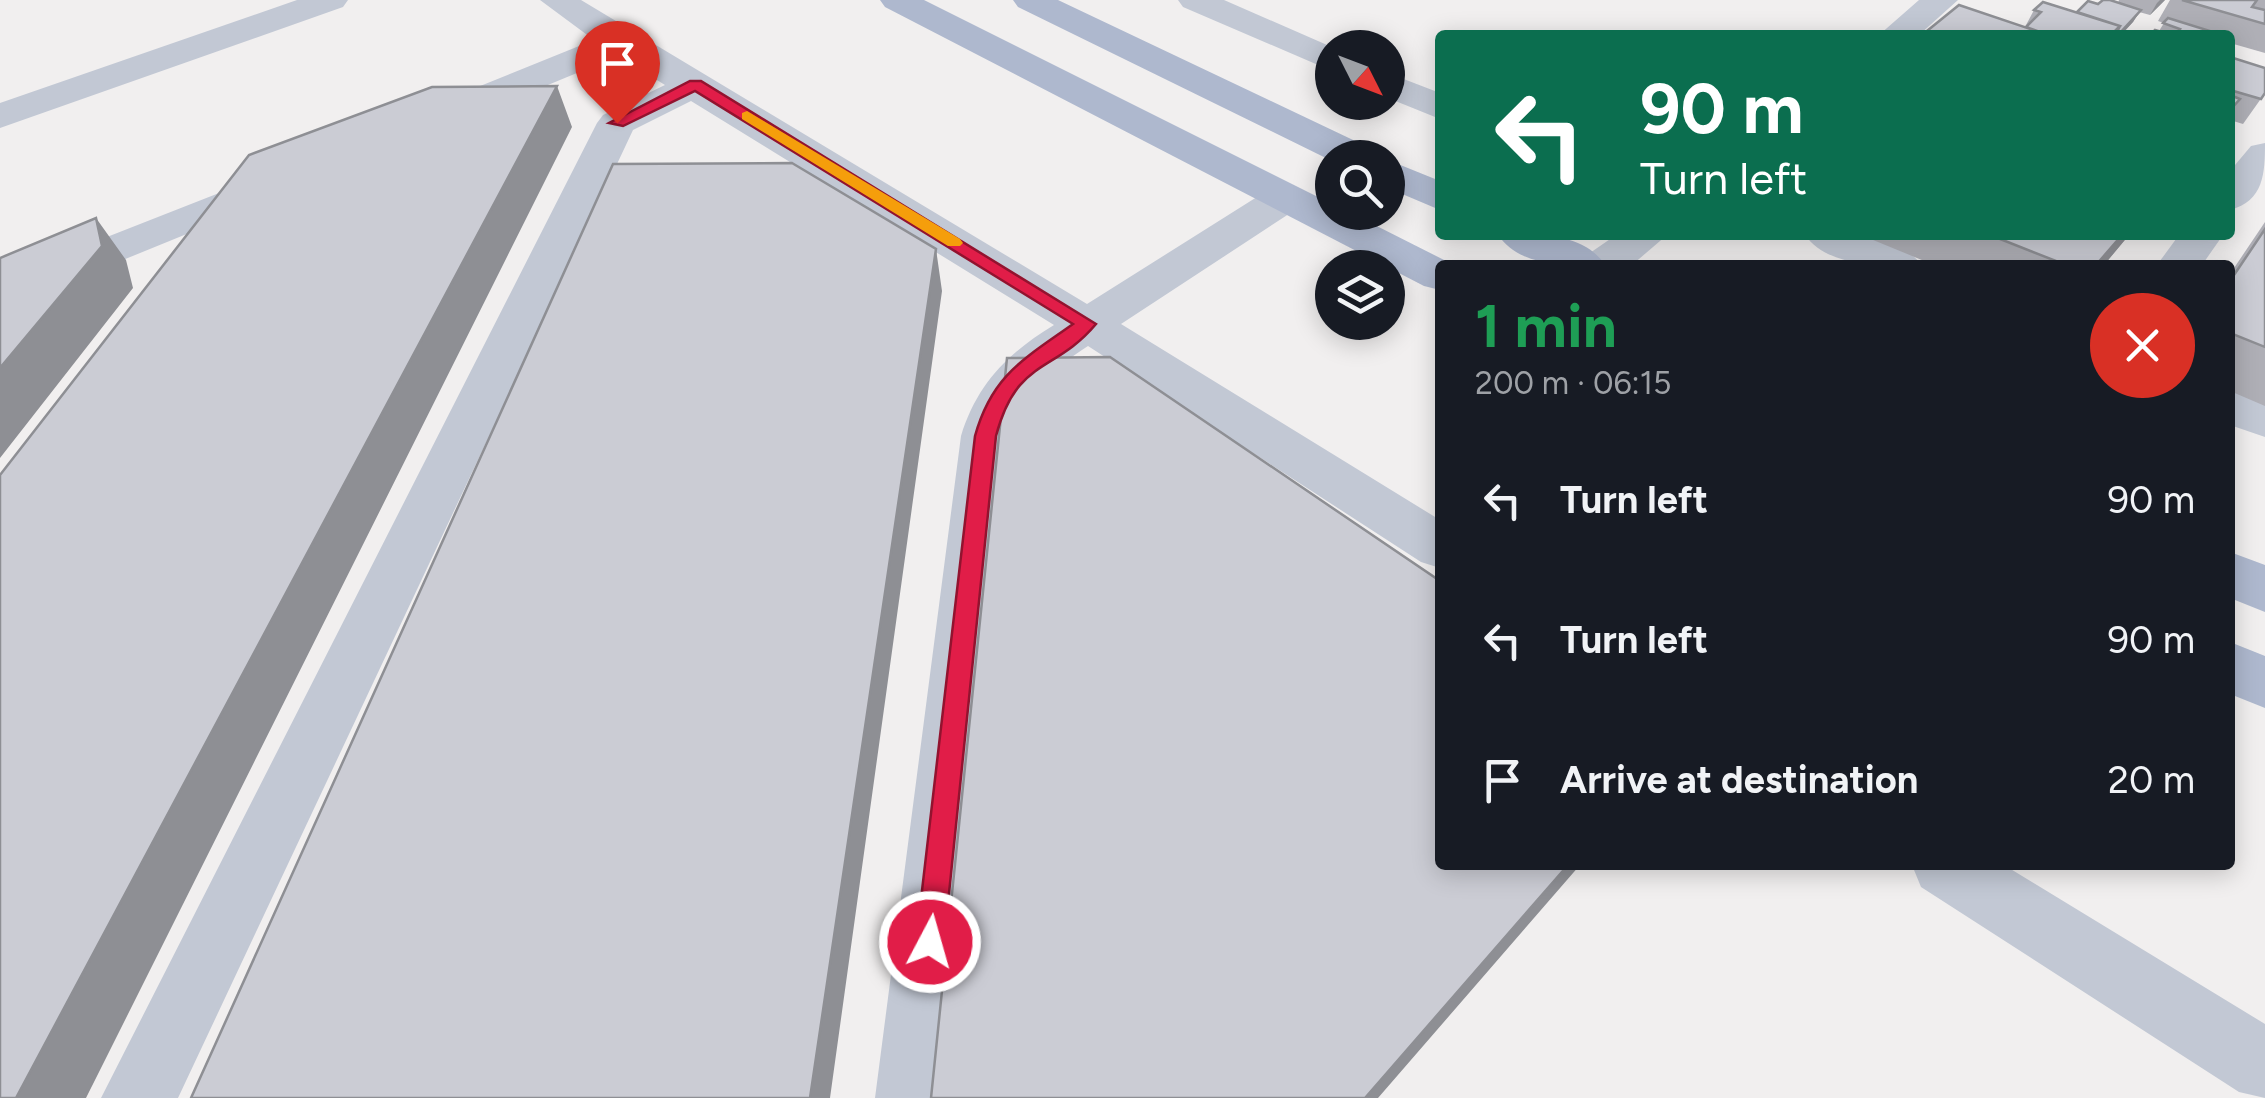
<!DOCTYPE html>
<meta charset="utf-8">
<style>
:root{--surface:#171b24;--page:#242831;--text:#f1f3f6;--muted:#9ea1a6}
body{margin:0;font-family:Figtree,sans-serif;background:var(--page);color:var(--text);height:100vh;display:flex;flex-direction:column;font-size:38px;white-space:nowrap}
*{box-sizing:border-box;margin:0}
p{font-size:32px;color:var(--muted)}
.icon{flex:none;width:55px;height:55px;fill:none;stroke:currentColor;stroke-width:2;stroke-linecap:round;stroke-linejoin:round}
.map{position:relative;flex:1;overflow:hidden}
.sheet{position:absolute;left:1435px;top:260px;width:800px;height:610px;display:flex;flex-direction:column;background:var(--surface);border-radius:10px;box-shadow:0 5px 25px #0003}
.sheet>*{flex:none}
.top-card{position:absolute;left:1435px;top:30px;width:800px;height:210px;border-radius:10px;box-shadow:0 5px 25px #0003;background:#0b6e4f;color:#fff;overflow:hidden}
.needle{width:65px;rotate:132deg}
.tools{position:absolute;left:1315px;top:30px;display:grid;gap:20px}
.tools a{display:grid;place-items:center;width:90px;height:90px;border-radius:50%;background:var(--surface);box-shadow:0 5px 25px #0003;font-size:50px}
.pin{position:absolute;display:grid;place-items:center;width:85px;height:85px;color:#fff;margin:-102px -42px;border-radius:50% 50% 50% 0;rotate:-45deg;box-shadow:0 0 10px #0007}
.pin .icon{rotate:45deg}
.me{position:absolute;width:110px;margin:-55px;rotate:6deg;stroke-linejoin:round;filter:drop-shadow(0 0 8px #0008)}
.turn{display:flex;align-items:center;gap:35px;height:210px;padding:0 40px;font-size:45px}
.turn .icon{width:130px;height:130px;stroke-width:2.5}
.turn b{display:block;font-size:70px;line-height:85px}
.round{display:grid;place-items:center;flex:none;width:105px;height:105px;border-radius:52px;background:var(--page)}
.headline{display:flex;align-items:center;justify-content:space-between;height:170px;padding:0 40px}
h1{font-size:60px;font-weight:700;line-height:75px;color:#1e9e55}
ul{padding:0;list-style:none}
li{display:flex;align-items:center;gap:30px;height:140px;padding:0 40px}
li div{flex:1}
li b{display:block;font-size:38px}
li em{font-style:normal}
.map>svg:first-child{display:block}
</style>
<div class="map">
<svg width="2265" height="1098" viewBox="0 0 2265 1098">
<rect width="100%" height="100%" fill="#f1efef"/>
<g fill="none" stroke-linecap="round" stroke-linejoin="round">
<path fill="#c2c8d4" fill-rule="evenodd" d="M297,0H348L343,7L0,128V103Z
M540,0H581L1087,304L1268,190L1283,186L1298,190L1304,199L1298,208L1121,324L1440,520V568L1421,562L1088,346C1051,370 1024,392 1011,436L951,1098H875L961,436C977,384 1008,353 1054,325L691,101L633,130L178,1098H101L597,123L603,115L665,85L618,56L456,123L442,127L428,123L422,115L428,107L594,40Z
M1178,0H1224L1334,48L1332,71L1183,7Z
M1919,0H1958L1919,35H1879Z
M1388,73L1440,93V119L1388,98Z
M2265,143C2265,173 2264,201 2230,210V171L2251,146Z
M275,171L290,174L296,183L290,192L0,310V279Z
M1616,235H1667L1632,265H1581L1587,255Z
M1805,235C1842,235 1898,231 1921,265C1885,265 1829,269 1805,235Z
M2179,235H2223L2202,265H2157Z
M2230,388L2265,400V437L2230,425Z
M1912,865H2004L2265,1024V1098L2239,1092L1921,887Z"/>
<path fill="#aeb8ce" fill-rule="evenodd" d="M880,0H924L1332,204V212H1349L1454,265H1440V290L1424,286L885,7Z
M1013,0H1058L1372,149L1378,158H1332V161L1018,7Z
M1388,160L1440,181V210L1388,188Z
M1498,235C1534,235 1583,231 1605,265C1569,265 1522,269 1498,235Z
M2230,552L2265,565V612L2230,598Z
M2230,642L2265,656V708L2230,694Z"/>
</g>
<path fill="#afafb6" d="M2119,0H2165L2150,15L2139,12L2133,22L2121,35H1922L1945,17L2025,27L2034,10L2077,12L2098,4L2118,3Z
M2170,0H2265V53L2230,43V35H2150L2159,31L2164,23L2158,21Z
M2230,57L2265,93L2243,124L2230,120Z
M2265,222V406L2230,391V274Z
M1861,235H2129L2104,265H1934Z"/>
<path fill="#8e8f94" d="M2160,0H2165L2150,15L2157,3Z
M2141,10L2133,22L2121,35H2117Z
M557,86L572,127L86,1098H16Z
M96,218L126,260L133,288L0,458V368Z
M2122,235H2129L2104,265H2096Z
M936,249L942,291L830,1098H810Z
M1568,865H1580L1378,1098H1365Z"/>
<path fill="#cbccd4" stroke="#8e8f94" stroke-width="2.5" d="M2103,0H2110L2141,10L2118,35L2116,34L2120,26L2077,12L2088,1L2098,4Z
M2182,0H2257L2252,7L2265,10V24Z
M2043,2L2120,26L2111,35H2048L2026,27L2041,12L2034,10Z
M1959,5L2048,35H1922Z
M2168,18L2210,31L2206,35H2175L2180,29L2163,23Z
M2155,30L2172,35H2150Z
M2230,57L2265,68V93L2261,99L2230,90Z
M557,86L16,1098H0V475L249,155L432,87Z
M2230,95L2240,99L2230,110Z
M792,163L936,249L810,1098H191L613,164Z
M96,218L102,246L0,368V258Z
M2265,229V347L2230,333V281Z
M1990,235H2122L2096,265H2066Z
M1110,357L1440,581V865H1568L1365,1098H931L1007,358Z"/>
<path fill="#e11d48" stroke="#92132f" stroke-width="2.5" d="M690,81H701L1096,324C1054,374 1017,357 996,436L944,942L940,952L930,956L920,952L916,942L975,436C992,375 1024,359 1073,324L695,91L623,126L609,123Z"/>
<path fill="#f59e0b" d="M747,111L960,239L963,243L960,246H948L742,119V113Z"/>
</svg>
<div class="tools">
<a><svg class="needle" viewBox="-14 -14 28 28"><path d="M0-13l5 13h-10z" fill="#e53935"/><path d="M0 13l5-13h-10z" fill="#9ea1a6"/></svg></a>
<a><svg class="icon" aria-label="search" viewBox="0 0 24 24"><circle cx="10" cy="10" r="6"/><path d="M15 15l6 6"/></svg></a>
<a><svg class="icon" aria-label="layers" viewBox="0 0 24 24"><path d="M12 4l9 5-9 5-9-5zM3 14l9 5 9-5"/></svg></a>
</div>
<div class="pin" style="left:617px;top:123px;background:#d93025"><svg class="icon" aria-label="arrive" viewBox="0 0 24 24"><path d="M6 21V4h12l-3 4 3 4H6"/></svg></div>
<svg class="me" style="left:930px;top:942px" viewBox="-20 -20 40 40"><circle r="17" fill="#e11d48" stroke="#fff" stroke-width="3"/><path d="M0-11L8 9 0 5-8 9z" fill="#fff"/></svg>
<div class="top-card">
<div class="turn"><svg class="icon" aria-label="left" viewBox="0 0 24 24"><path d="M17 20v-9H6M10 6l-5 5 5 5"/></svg><div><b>90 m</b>Turn left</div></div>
</div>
<section class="sheet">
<div class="headline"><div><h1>1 min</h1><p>200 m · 06:15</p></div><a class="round" style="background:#d93025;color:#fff"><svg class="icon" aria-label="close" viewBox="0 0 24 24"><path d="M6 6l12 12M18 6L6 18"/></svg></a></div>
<ul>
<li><svg class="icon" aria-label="left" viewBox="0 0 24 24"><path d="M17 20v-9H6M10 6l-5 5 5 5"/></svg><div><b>Turn left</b></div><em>90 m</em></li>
<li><svg class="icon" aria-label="left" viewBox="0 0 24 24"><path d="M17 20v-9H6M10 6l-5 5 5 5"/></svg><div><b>Turn left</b></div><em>90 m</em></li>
<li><svg class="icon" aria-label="arrive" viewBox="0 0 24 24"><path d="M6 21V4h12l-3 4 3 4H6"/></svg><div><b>Arrive at destination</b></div><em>20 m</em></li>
</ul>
</section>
</div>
